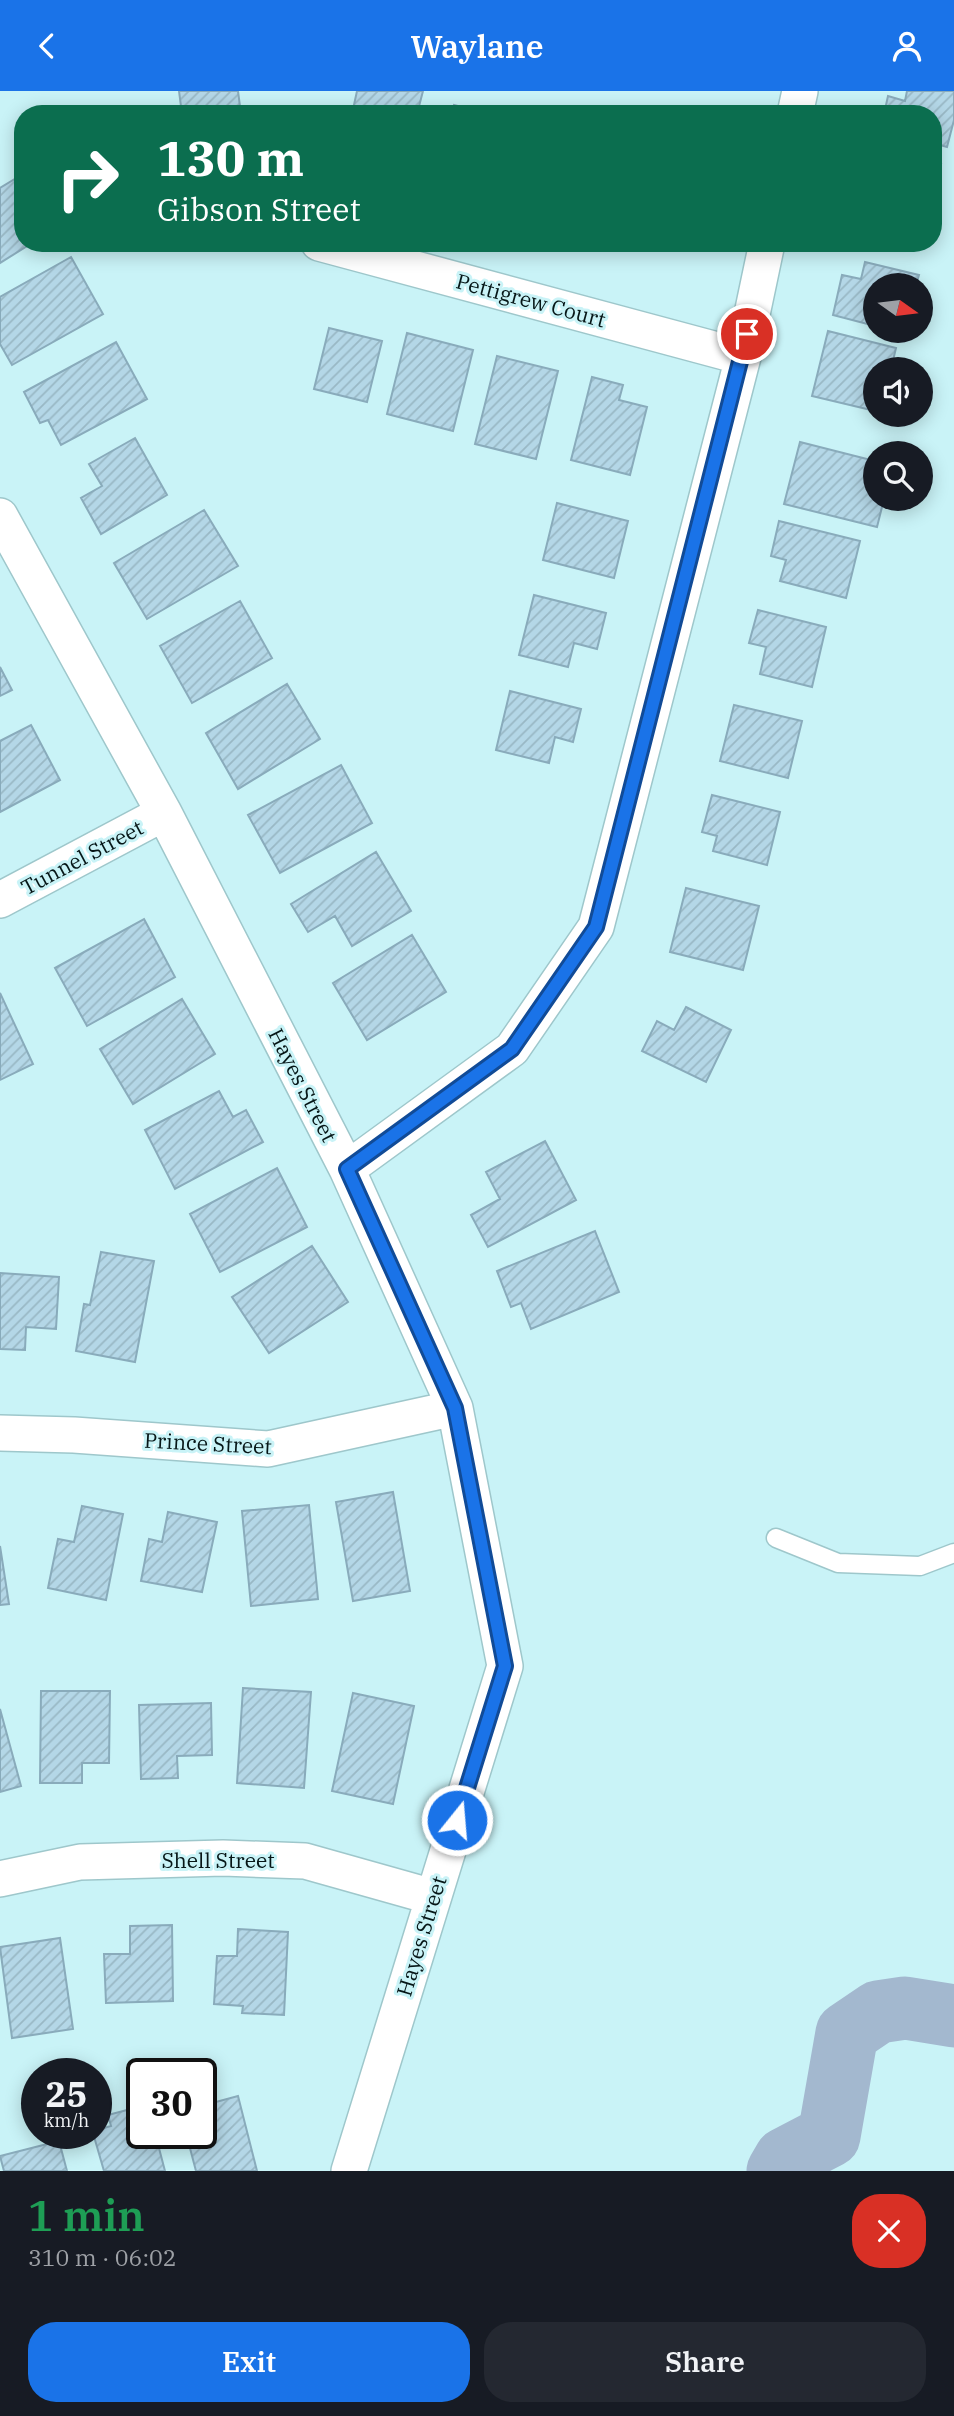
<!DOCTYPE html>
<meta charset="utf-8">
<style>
:root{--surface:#171b24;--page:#242831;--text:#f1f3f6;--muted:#9ea1a6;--accent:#1a73e8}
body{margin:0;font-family:"IBM Plex Serif",serif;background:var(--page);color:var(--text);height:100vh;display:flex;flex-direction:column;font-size:26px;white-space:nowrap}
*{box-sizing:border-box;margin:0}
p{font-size:23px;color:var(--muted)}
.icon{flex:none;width:38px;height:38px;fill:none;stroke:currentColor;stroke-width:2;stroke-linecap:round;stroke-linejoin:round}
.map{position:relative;height:2080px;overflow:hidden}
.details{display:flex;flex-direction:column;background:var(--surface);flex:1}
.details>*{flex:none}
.top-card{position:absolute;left:14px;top:14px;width:928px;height:147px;border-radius:28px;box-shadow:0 4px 18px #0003;background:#0b6e4f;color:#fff;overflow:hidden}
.needle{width:46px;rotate:104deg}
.buttons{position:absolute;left:863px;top:182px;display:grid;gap:14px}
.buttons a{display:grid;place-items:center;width:70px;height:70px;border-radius:50%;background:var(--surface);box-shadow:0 4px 18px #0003;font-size:35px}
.speed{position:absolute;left:21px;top:1967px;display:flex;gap:14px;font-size:35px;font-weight:700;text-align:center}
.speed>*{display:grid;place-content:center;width:91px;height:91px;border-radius:50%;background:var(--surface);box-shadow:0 4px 18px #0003;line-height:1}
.speed small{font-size:18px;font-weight:400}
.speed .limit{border:4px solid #111;border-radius:10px;background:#fff;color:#111}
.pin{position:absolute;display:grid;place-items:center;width:60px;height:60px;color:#fff;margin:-30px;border:4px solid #fff;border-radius:50%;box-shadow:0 2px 7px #0007}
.me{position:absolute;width:77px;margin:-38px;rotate:17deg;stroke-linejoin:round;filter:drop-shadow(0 0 5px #0008)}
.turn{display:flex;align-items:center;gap:24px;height:147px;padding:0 28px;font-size:32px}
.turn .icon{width:91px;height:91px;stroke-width:2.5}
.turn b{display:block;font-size:49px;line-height:60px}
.round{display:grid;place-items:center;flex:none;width:74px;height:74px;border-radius:28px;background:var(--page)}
.head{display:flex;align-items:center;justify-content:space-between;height:119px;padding:0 28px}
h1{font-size:42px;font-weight:600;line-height:52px;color:#1e9e55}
.button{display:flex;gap:14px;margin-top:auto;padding:14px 28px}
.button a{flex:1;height:80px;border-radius:28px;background:var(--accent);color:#fff;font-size:28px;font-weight:600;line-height:80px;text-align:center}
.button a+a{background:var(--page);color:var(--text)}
header{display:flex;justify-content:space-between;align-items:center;height:91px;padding:0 28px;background:var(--accent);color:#fff;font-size:32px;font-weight:600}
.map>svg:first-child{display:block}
</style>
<header><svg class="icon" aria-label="back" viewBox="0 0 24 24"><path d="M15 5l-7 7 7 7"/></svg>Waylane<svg class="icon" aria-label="person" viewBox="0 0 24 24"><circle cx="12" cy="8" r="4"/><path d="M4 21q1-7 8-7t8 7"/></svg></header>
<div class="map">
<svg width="954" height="2080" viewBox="0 0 954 2080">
<defs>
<pattern id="building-hatch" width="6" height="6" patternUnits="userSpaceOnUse" patternTransform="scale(1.75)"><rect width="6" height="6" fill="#b4d7e7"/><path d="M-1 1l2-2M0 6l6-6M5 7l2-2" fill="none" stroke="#99b8c5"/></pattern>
</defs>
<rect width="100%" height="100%" fill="#c9f3f7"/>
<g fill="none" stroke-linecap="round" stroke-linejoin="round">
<path stroke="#a3b8cf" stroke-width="63" d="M778,2080L785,2068L829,2045L847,1942L878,1921L905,1917L954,1925"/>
</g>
<path fill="url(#building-hatch)" stroke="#89abbb" stroke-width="2" d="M179,0H238L241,23H182Z
M357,0H423L417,23H352Z
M907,0H954V29L947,56L933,52V23H884L888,5L905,10Z
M454,14L489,23H452Z
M933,71L941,73L933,105Z
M23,83V152H32L0,172V97Z
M71,166L103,223L12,274L0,253V206Z
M865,171L919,184L916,194H875V235L833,224L842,184L861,188Z
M329,237L382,250L367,311L314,298Z
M828,240L896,257L891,278H875V320L812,305Z
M407,242L473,259L453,340L387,323Z
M116,251L147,308L61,354L48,329L40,332L24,301Z
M497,265L558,280L536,368L475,353Z
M592,286L623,294L619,309L647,316L630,384L571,369Z
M135,347L167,404L101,443L81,407L102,395L89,373Z
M800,351L875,370V408H884L877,436L784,413Z
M557,412L628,430L614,487L543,469Z
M204,419L238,475L147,528L114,472Z
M779,430L860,450L846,507L780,490L786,469L771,465Z
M534,504L606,522L597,558L574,552L568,576L519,564Z
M240,510L272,567L192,612L160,555Z
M758,519L826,536L812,596L760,583L766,556L749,552Z
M0,576L12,599L0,605Z
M287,593L320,648L238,698L206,642Z
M510,600L581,618L573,651L555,646L549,672L496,659Z
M734,614L802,630L788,687L720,670Z
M31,634L60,689L0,721V650Z
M341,674L372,732L280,782L248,724Z
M712,704L780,721L767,774L713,760L717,745L702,741Z
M376,761L411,820L352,855L335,825L308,841L291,813Z
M686,797L759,815L743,879L670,861Z
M144,828L175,886L87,935L55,877Z
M412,844L446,901L367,949L333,892Z
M0,902L33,973L0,989Z
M182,908L215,963L133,1013L100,958Z
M686,916L731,939L706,991L642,960L657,930L674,939Z
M219,1000L233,1026L246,1019L263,1051L175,1098L145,1039Z
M545,1050L576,1109L488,1156L471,1124L500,1108L486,1081Z
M277,1077L307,1136L220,1181L190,1123Z
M595,1140L619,1201L531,1238L521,1212L511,1216L497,1180Z
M312,1155L348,1211L269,1262L232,1206Z
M101,1161L154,1170L135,1271L76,1260L84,1213L90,1214Z
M0,1182L59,1186L56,1238L26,1236L25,1259L0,1258Z
M393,1401L410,1500L353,1510L336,1411Z
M309,1414L318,1508L251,1515L242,1420Z
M82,1415L123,1423L106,1509L48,1497L58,1448L74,1451Z
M168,1421L217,1431L202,1501L141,1490L149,1448L162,1451Z
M0,1455L9,1513L0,1514Z
M243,1597L311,1601L304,1697L237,1692Z
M41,1600H110L109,1672H82V1692H40Z
M353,1602L414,1615L393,1713L332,1700Z
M211,1612L212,1664L177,1665L178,1687L141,1688L139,1614Z
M0,1618L21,1695L0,1701Z
M172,1834L173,1910L106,1912L104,1863H130V1835Z
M238,1838L288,1841L284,1924L242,1922L243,1915L214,1913L217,1865H237Z
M60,1847L73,1938L12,1947L0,1856Z
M238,2005L257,2080H196L186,2042H201V2015Z
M142,2015V2042H155L165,2080H104L93,2042H96V2039L111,2035L108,2024Z
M59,2050L67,2080H4L0,2065Z"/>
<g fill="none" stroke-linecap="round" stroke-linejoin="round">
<defs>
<path id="service" d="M776,1447L838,1472L920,1475L954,1462"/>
<path id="minor" d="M795,23L800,0
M319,152L743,266
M0,425L164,722L347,1078L455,1317L505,1575L349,2080
M0,809L164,722
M347,1078L512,958L596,836L743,266L767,152
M0,1342L74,1344L268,1358L455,1317
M0,1788L80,1771L223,1767L305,1770L433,1806"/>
</defs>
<use href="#service" stroke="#9ec7cb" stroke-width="21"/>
<use href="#minor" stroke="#9ec7cb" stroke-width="38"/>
<use href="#service" stroke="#fff" stroke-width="18"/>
<use href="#minor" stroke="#fff" stroke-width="35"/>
</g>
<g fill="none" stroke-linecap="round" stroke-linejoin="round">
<defs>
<path id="route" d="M457,1729L505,1575L455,1317L347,1078L512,958L596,836L747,243"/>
</defs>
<use href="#route" stroke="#114b97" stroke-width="18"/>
<use href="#route" stroke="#1a73e8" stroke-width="12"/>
</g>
<g text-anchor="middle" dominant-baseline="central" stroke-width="6" stroke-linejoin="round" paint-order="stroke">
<g font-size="21" fill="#061617" stroke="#c9f3f7">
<text transform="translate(531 209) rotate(15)">Pettigrew Court</text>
<text transform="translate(82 766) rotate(-28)">Tunnel Street</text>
<text transform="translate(303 994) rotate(63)">Hayes Street</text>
<text transform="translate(208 1352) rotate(3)">Prince Street</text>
<text x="218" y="1769">Shell Street</text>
<text transform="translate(421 1845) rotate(-73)">Hayes Street</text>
</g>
</g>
</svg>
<div class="buttons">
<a><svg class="needle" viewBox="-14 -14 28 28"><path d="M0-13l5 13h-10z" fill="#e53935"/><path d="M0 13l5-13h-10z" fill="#9ea1a6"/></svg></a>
<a><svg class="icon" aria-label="sound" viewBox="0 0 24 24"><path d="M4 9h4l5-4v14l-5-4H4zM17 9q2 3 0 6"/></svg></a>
<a><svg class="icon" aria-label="search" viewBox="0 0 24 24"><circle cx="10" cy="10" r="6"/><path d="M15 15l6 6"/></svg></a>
</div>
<div class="speed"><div>25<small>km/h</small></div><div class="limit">30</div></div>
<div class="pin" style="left:747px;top:243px;background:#d93025"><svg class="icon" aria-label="arrive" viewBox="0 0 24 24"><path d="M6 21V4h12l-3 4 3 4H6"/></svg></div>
<svg class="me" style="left:457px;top:1729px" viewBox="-20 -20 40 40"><circle r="17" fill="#1a73e8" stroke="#fff" stroke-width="3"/><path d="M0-11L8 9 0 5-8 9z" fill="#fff"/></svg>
<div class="top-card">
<div class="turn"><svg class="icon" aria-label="right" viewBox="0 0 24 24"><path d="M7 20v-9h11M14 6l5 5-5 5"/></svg><div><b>130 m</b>Gibson Street</div></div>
</div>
</div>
<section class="details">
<div class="head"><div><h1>1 min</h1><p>310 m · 06:02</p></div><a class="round" style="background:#d93025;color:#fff"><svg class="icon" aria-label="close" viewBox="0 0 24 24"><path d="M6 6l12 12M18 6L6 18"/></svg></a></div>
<div class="button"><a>Exit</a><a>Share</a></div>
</section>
